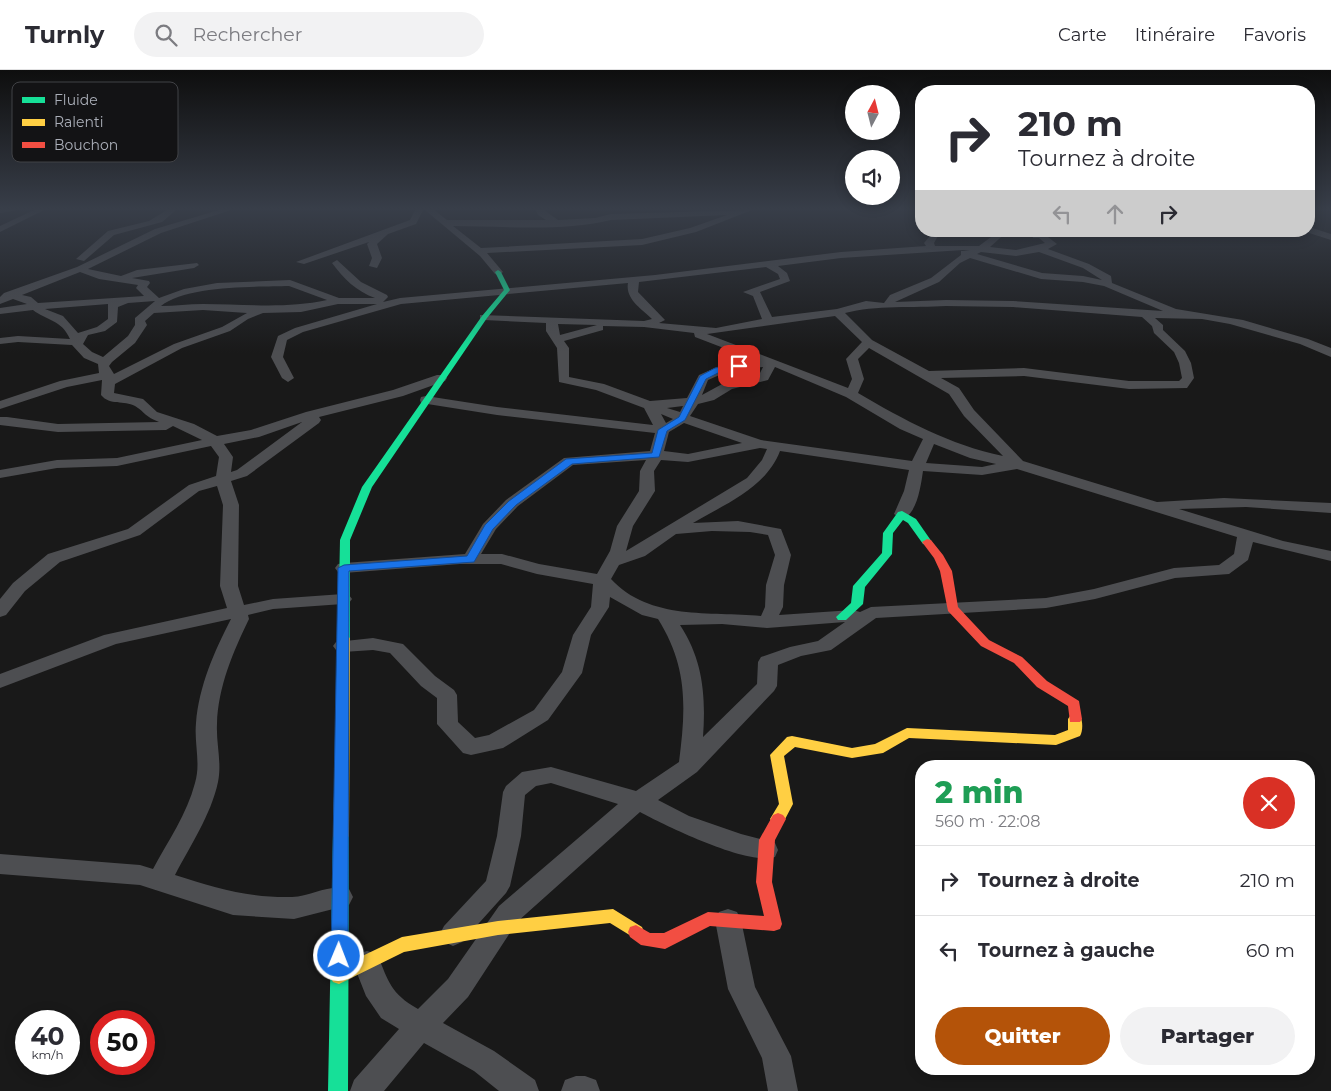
<!DOCTYPE html>
<html lang="fr">
<meta charset="utf-8">
<style>
:root{--surface:#fff;--page:#f2f2f3;--text:#2b2b33;--muted:#7c7c81;--line:#e1e1e2;--accent:#b45309}
body{margin:0;font-family:Montserrat,sans-serif;background:var(--page);color:var(--text);height:100vh;display:flex;flex-direction:column;font-size:19px;white-space:nowrap}
*{box-sizing:border-box;margin:0}
p{font-size:16px;color:var(--muted)}
.icon{flex:none;width:28px;height:28px;fill:none;stroke:currentColor;stroke-width:2;stroke-linecap:round;stroke-linejoin:round}
.map{position:relative;flex:1;overflow:hidden}
.sheet{position:absolute;left:915px;top:690px;width:400px;height:315px;display:flex;flex-direction:column;background:var(--surface);border-radius:20px;box-shadow:0 2px 12px #0003}
.sheet>*{flex:none}
.top-card{position:absolute;left:915px;top:15px;width:400px;height:152px;border-radius:20px;box-shadow:0 2px 12px #0003;background:#fff;color:var(--text);overflow:hidden}
.needle{width:32px;rotate:7deg}
.fabs{position:absolute;left:845px;top:15px;display:grid;gap:10px}
.fabs a{display:grid;place-items:center;width:55px;height:55px;border-radius:50%;background:var(--surface);box-shadow:0 2px 12px #0003;font-size:25px}
.speed{position:absolute;left:15px;top:940px;display:flex;gap:10px;font-size:25px;font-weight:700;text-align:center}
.speed>*{display:grid;place-content:center;width:65px;height:65px;border-radius:50%;background:var(--surface);box-shadow:0 2px 12px #0003;line-height:1}
.speed small{font-size:12px;font-weight:400}
.speed .limit{border:8px solid #d22;background:#fff;color:#111}
.pin{position:absolute;display:grid;place-items:center;width:42px;height:42px;color:#fff;margin:-21px;border-radius:10px;box-shadow:0 2px 8px #0006}
.me{position:absolute;width:55px;margin:-28px;rotate:1deg;stroke-linejoin:round;filter:drop-shadow(0 0 4px #0008)}
.turn{display:flex;align-items:center;gap:18px;height:105px;padding:0 20px;font-size:22px}
.turn .icon{width:65px;height:65px;stroke-width:2.5}
.turn b{display:block;font-size:35px;line-height:42px}
.lanes{display:flex;align-items:center;height:48px;padding:0 20px;background:#0003;justify-content:center;gap:25px;direction:ltr}
.lanes .off{opacity:.35}
.round{display:grid;place-items:center;flex:none;width:52px;height:52px;border-radius:26px;background:var(--page)}
.summary{display:flex;align-items:center;justify-content:space-between;height:85px;padding:0 20px}
h1{font-size:30px;font-weight:800;line-height:38px;color:#1e9e55}
.cta{display:flex;gap:10px;margin-top:auto;padding:10px 20px}
.cta a{flex:1;height:58px;border-radius:30px;background:var(--accent);color:#fff;font-size:20px;font-weight:800;line-height:58px;text-align:center}
.cta a+a{background:var(--page);color:var(--text)}
ul{padding:0;list-style:none}
li{display:flex;align-items:center;gap:15px;height:70px;padding:0 20px;border-top:1px solid var(--line)}
li div{flex:1}
li b{display:block;font-size:19px}
li em{font-style:normal}
header{display:flex;align-items:center;gap:30px;box-sizing:border-box;height:70px;padding:0 25px;background:var(--surface);border-bottom:1px solid var(--line)}
header strong{font-size:24px}
nav{display:flex;gap:28px;margin-inline-start:auto;font-size:18px}
.search{width:350px;height:45px;background:var(--page);display:flex;align-items:center;gap:12px;box-sizing:border-box;padding:0 18px;border-radius:28px;color:var(--muted);font-size:19px}
.map>svg:first-child{display:block}
</style>
<header>
<strong>Turnly</strong>
<div class="search"><svg class="icon" aria-label="search" viewBox="0 0 24 24"><circle cx="10" cy="10" r="6"/><path d="M15 15l6 6"/></svg>Rechercher</div>
<nav><a>Carte</a><a>Itinéraire</a><a>Favoris</a></nav>
</header>
<div class="map">
<svg width="1331" height="1021" viewBox="0 0 1331 1021">
<rect width="100%" height="100%" fill="#191919"/>
<g fill="none" stroke-linecap="round" stroke-linejoin="round">
<path fill="#4d4e51" fill-rule="evenodd" d="M0,140H18L0,143Z
M34,140H44L0,162V156Z
M167,140H176L162,152L114,165L84,191L76,189L108,161L149,151Z
M219,140H231L161,163L88,199L121,206L137,200L197,193L199,195L194,198L132,208L149,211L150,213L147,217L159,228L184,219L217,213L290,210L339,228H375C356,221 344,209 332,193L337,190L361,212L387,225L388,227L383,232L400,228L655,205L841,182L926,176L924,173L929,167V164L933,161H951L938,166L934,173L935,176H979L999,161H1008L990,177L1016,180L1045,173L1039,168H1033L1031,161H1070L1048,167L1057,174L1048,179L1089,194L1111,206L1112,213L1176,239L1243,250L1308,269L1331,278V287L1300,274L1230,254L1202,249L1155,248L1163,255V260L1185,281L1191,293L1194,308L1187,318L1129,319L1024,306L941,308L959,318L974,340L1023,391L1157,432L1224,428L1331,433V443L1246,437L1179,439L1283,471L1331,481V491L1253,472L1248,490L1229,504L1175,508L1095,529L1046,538L876,548L831,580L801,586L778,595L777,616L774,621L697,702L658,730L689,746L741,764L775,773L778,780L775,787C748,796 666,756 640,742L517,852L468,927L443,953L494,981L535,1010L539,1021H499L474,1001L424,973L384,1021H350L354,1010L399,959L381,948L366,926L353,893L357,884L367,881L377,884C389,912 390,923 418,939L448,909L499,836L618,734L551,713L536,716L525,725L521,766L510,816L506,823L462,872L453,876L444,872L440,864L444,856L486,811L497,766L503,722L506,716L522,702L551,697L636,721L679,692C686,638 688,597 658,549L642,545L610,527L609,537L591,565L582,603L548,650L503,678L471,685L463,683L437,654V628L421,616L390,583L373,580L343,582L336,580L333,576L336,572L373,568L403,574L435,606L454,620L457,625L458,652L475,668L489,665L534,640L562,602L573,565L591,537L593,514L537,504L501,494H460L344,503L338,502L335,498L338,494L344,493L465,484L483,454L506,430L564,388L650,381L655,363L497,345L421,333L420,330L421,327L426,326L497,337L653,355L644,338L596,320L559,312L557,278L546,261V253L484,250L480,249V245L644,251L652,249C642,239 625,229 628,213L401,234L303,262L287,270L283,287L294,308L288,312L282,308L271,287L278,266L295,258L377,234H338L301,242L263,243L248,249L230,261L182,278L115,314L114,323L143,329L157,342L194,354L217,366L251,360L306,342L393,320L437,305H445L447,308L445,311L403,326L319,347L321,350L319,353L247,406L231,411L239,435L238,516L244,535L273,529L343,524L349,525L352,529L349,533L343,534L273,539L248,545L249,549C233,582 218,617 217,654C216,674 222,692 218,712C211,745 190,776 175,805C215,818 249,828 292,827C312,826 330,813 349,819L353,827L349,835L294,849L233,845L140,815L0,804V784L140,795L153,799C168,771 187,744 195,713C201,693 194,674 196,653C199,616 214,582 231,549L116,574L0,618V604L104,565L227,538L220,516L223,435L217,416L199,421L140,465L60,492L25,521L6,545L0,547V529L13,513L48,484L128,459L189,415L216,406L219,387L211,376L117,396L57,398L0,408V400L57,390L117,388L202,370L173,356L166,360L58,362L0,355V347H7L58,354L159,352C145,347 145,342 135,336C124,330 110,336 101,325L102,310L67,317L0,339V331L60,311L99,303L98,294L84,288L72,275L18,272L0,274V268L18,266L70,269C61,249 47,251 33,240L0,244V238L27,234L13,229L0,234V227L4,223L77,197L155,159ZM963,180L970,181H961V185L931,208L890,225L884,233L866,231L837,239L772,247L760,222L790,211L787,203L778,196L841,188ZM981,182L1016,186L1039,182L1083,198L1102,210L1083,206L1042,203L977,184ZM970,188L1041,209L1083,212L1104,216L1163,241L1013,231L946,230L895,232L939,212L960,193ZM766,197L778,204L780,209L743,222L753,226L762,249L716,258L659,253L665,250L638,222L639,212ZM80,202L99,209L138,215L136,218L144,226L38,233L31,227L22,225ZM289,216L327,230C285,239 246,234 203,234C189,234 175,236 161,236C186,215 256,217 289,216ZM155,231L135,248V255L128,266L103,287L92,282L83,274L88,265L105,261L117,252L118,237L128,233ZM108,234V249L97,257L78,263L63,246L45,239ZM946,236L1013,237L1142,247L1152,256L1154,263L1174,282L1179,293L1182,308L1179,311H1129L1024,298L929,301L872,270L845,243C875,235 914,238 946,236ZM203,240L247,243L222,257L174,274L114,304L109,296L112,292L135,273L147,255L145,251L154,243ZM835,246L862,272L846,289L852,309L848,318L707,264ZM558,254L597,255L560,265ZM603,256L644,257L694,263L695,267L755,290L724,294L699,305L687,328L650,331L604,314L569,307V278L564,271L603,260ZM869,278L949,324L964,346L1003,386C950,375 904,350 858,323L864,309L858,289ZM763,297L759,305L724,313L702,325L708,310L731,300ZM775,297L846,327L900,359L923,369L912,391L761,370L690,346L698,334L714,330L732,319L768,310ZM683,336L680,342L667,338ZM661,344L673,349L666,353ZM302,352L237,400L231,402L233,387L224,374L259,367ZM684,353L742,373L688,384L664,381L669,362ZM934,374L970,388L996,394L982,397L926,393ZM760,378L767,379L762,390L747,408L626,481L633,456L655,421L654,401L661,390L688,392ZM780,381L909,400L904,421L894,444L902,449C917,445 921,415 923,401L982,405L1017,399L1237,467L1234,484L1219,495L1174,498L1094,519L1046,528L871,537L860,542L853,540L779,545L783,537L784,515L791,485L781,459L738,451L693,453C725,434 766,418 780,381ZM646,390L640,401L639,421L617,456L610,481L597,504L539,494L502,484H481L496,459L518,436L573,395ZM712,461L750,462L768,465L775,485L766,515L765,537L761,546C710,541 650,551 611,509L619,495L645,486L676,464ZM845,552L818,571L790,577L761,587L758,592L757,614L703,667C706,626 703,590 680,555L722,554L767,558Z
M415,140H423L416,154L388,164L377,174L382,188L377,198L369,196L372,188L367,174L369,172L304,194L296,192L410,150Z
M425,140H434L447,150H546L538,145L536,140H544L558,150L595,148L611,144L752,140L696,162L642,175L487,183L503,202L498,205L495,204L480,186ZM727,145L690,158L642,169L481,178L453,156C505,156 561,162 611,150Z
M1309,157L1331,164V170L1306,162L1309,161Z
M728,839L737,842L741,850L755,917L791,986L798,1021H768L762,988L728,919L715,850L719,842Z
M576,1006H585L596,1010L600,1021H561L565,1010Z"/>
<path fill="#16e098" fill-rule="evenodd" d="M498,200L501,202L510,220L487,248L372,417L350,470V568L344,572L340,571L338,568L340,470L362,417L482,246L504,220L495,202Z
M902,441L916,449L932,472L927,475L923,474L908,453L903,450L893,463L892,484L865,517L863,534L846,550H838L836,547L851,533L853,516L882,483L883,463L898,442Z
M341,760L346,762L349,766L348,1021H328L333,766L336,762Z"/>
<path fill="#ffcf43" fill-rule="evenodd" d="M344,564L350,568L349,766L346,770L341,772L336,770L333,766L338,568Z
M1075,644L1080,646C1083,651 1083,661 1080,666L1056,675L909,668L883,683L852,688L795,677L784,686L793,734L783,753L778,755L773,753L770,749L779,734L770,685L787,667L792,666L852,678L875,674L907,658L1055,665L1068,660V649L1070,646Z
M613,839L642,857L644,862L642,867L636,869L610,853L498,865L404,882L339,914L333,912L330,906L333,900L402,867L498,851Z"/>
<path fill="#f24e42" fill-rule="evenodd" d="M927,469L931,470L943,485L952,501L958,537L989,570L1022,587L1047,611L1079,631L1082,649L1080,652H1070L1068,636L1037,617L1014,593L981,576L948,541L940,501L934,488L922,472Z
M778,743L783,745L786,749L775,770L772,812L782,854L780,859L774,861L710,856L665,879L641,875L630,867L628,862L630,857L636,855L650,863H664L708,842L764,846L756,812L759,770L773,745Z"/>
</g>
<linearGradient id="sky" x2="0" y2="1"><stop stop-color="#0e0e0e"/><stop offset="0.49" stop-color="#383e49"/><stop offset="1" stop-color="#383e49" stop-opacity="0"/></linearGradient>
<rect width="1331" height="283" fill="url(#sky)"/>
<path fill="#1a73e8" stroke="#114b97" d="M739,294H742V298L720,302L706,309L685,350L667,361L659,387L572,394L516,435L493,459L474,492L349,501L348,886L346,892L339,894L333,892L331,886L338,498L344,495L467,486L485,455L509,431L566,389L652,383L658,360L679,347L700,306L715,298Z"/>
<rect x="12" y="12" width="166" height="80" rx="8" fill="#131315" stroke="#414246" stroke-width="1"/>
<rect x="22" y="27" width="23" height="6" fill="#16e098"/>
<rect x="22" y="49" width="23" height="7" fill="#ffcf43"/>
<rect x="22" y="72" width="23" height="6" fill="#f24e42"/>
<g font-size="14" fill="#abafb9">
<text x="54" y="35">Fluide</text>
<text x="54" y="57">Ralenti</text>
<text x="54" y="80">Bouchon</text>
</g>
</svg>
<div class="fabs">
<a><svg class="needle" viewBox="-14 -14 28 28"><path d="M0-13l5 13h-10z" fill="#e53935"/><path d="M0 13l5-13h-10z" fill="#7c7c81"/></svg></a>
<a><svg class="icon" aria-label="sound" viewBox="0 0 24 24"><path d="M4 9h4l5-4v14l-5-4H4zM17 9q2 3 0 6"/></svg></a>
</div>
<div class="speed"><div>40<small>km/h</small></div><div class="limit">50</div></div>
<div class="pin" style="left:739px;top:296px;background:#d93025"><svg class="icon" aria-label="arrive" viewBox="0 0 24 24"><path d="M6 21V4h12l-3 4 3 4H6"/></svg></div>
<svg class="me" style="left:339px;top:886px" viewBox="-20 -20 40 40"><circle r="17" fill="#1a73e8" stroke="#fff" stroke-width="3"/><path d="M0-11L8 9 0 5-8 9z" fill="#fff"/></svg>
<div class="top-card">
<div class="turn"><svg class="icon" aria-label="right" viewBox="0 0 24 24"><path d="M7 20v-9h11M14 6l5 5-5 5"/></svg><div><b>210 m</b>Tournez à droite</div></div>
<div class="lanes"><svg class="icon off" aria-label="left" viewBox="0 0 24 24"><path d="M17 20v-9H6M10 6l-5 5 5 5"/></svg><svg class="icon off" aria-label="ahead" viewBox="0 0 24 24"><path d="M12 20V5M6 11l6-6 6 6"/></svg><svg class="icon" aria-label="right" viewBox="0 0 24 24"><path d="M7 20v-9h11M14 6l5 5-5 5"/></svg></div>
</div>
<section class="sheet">
<div class="summary"><div><h1>2 min</h1><p>560 m · 22:08</p></div><a class="round" style="background:#d93025;color:#fff"><svg class="icon" aria-label="close" viewBox="0 0 24 24"><path d="M6 6l12 12M18 6L6 18"/></svg></a></div>
<ul>
<li><svg class="icon" aria-label="right" viewBox="0 0 24 24"><path d="M7 20v-9h11M14 6l5 5-5 5"/></svg><div><b>Tournez à droite</b></div><em>210 m</em></li>
<li><svg class="icon" aria-label="left" viewBox="0 0 24 24"><path d="M17 20v-9H6M10 6l-5 5 5 5"/></svg><div><b>Tournez à gauche</b></div><em>60 m</em></li>
</ul>
<div class="cta"><a>Quitter</a><a>Partager</a></div>
</section>
</div>
